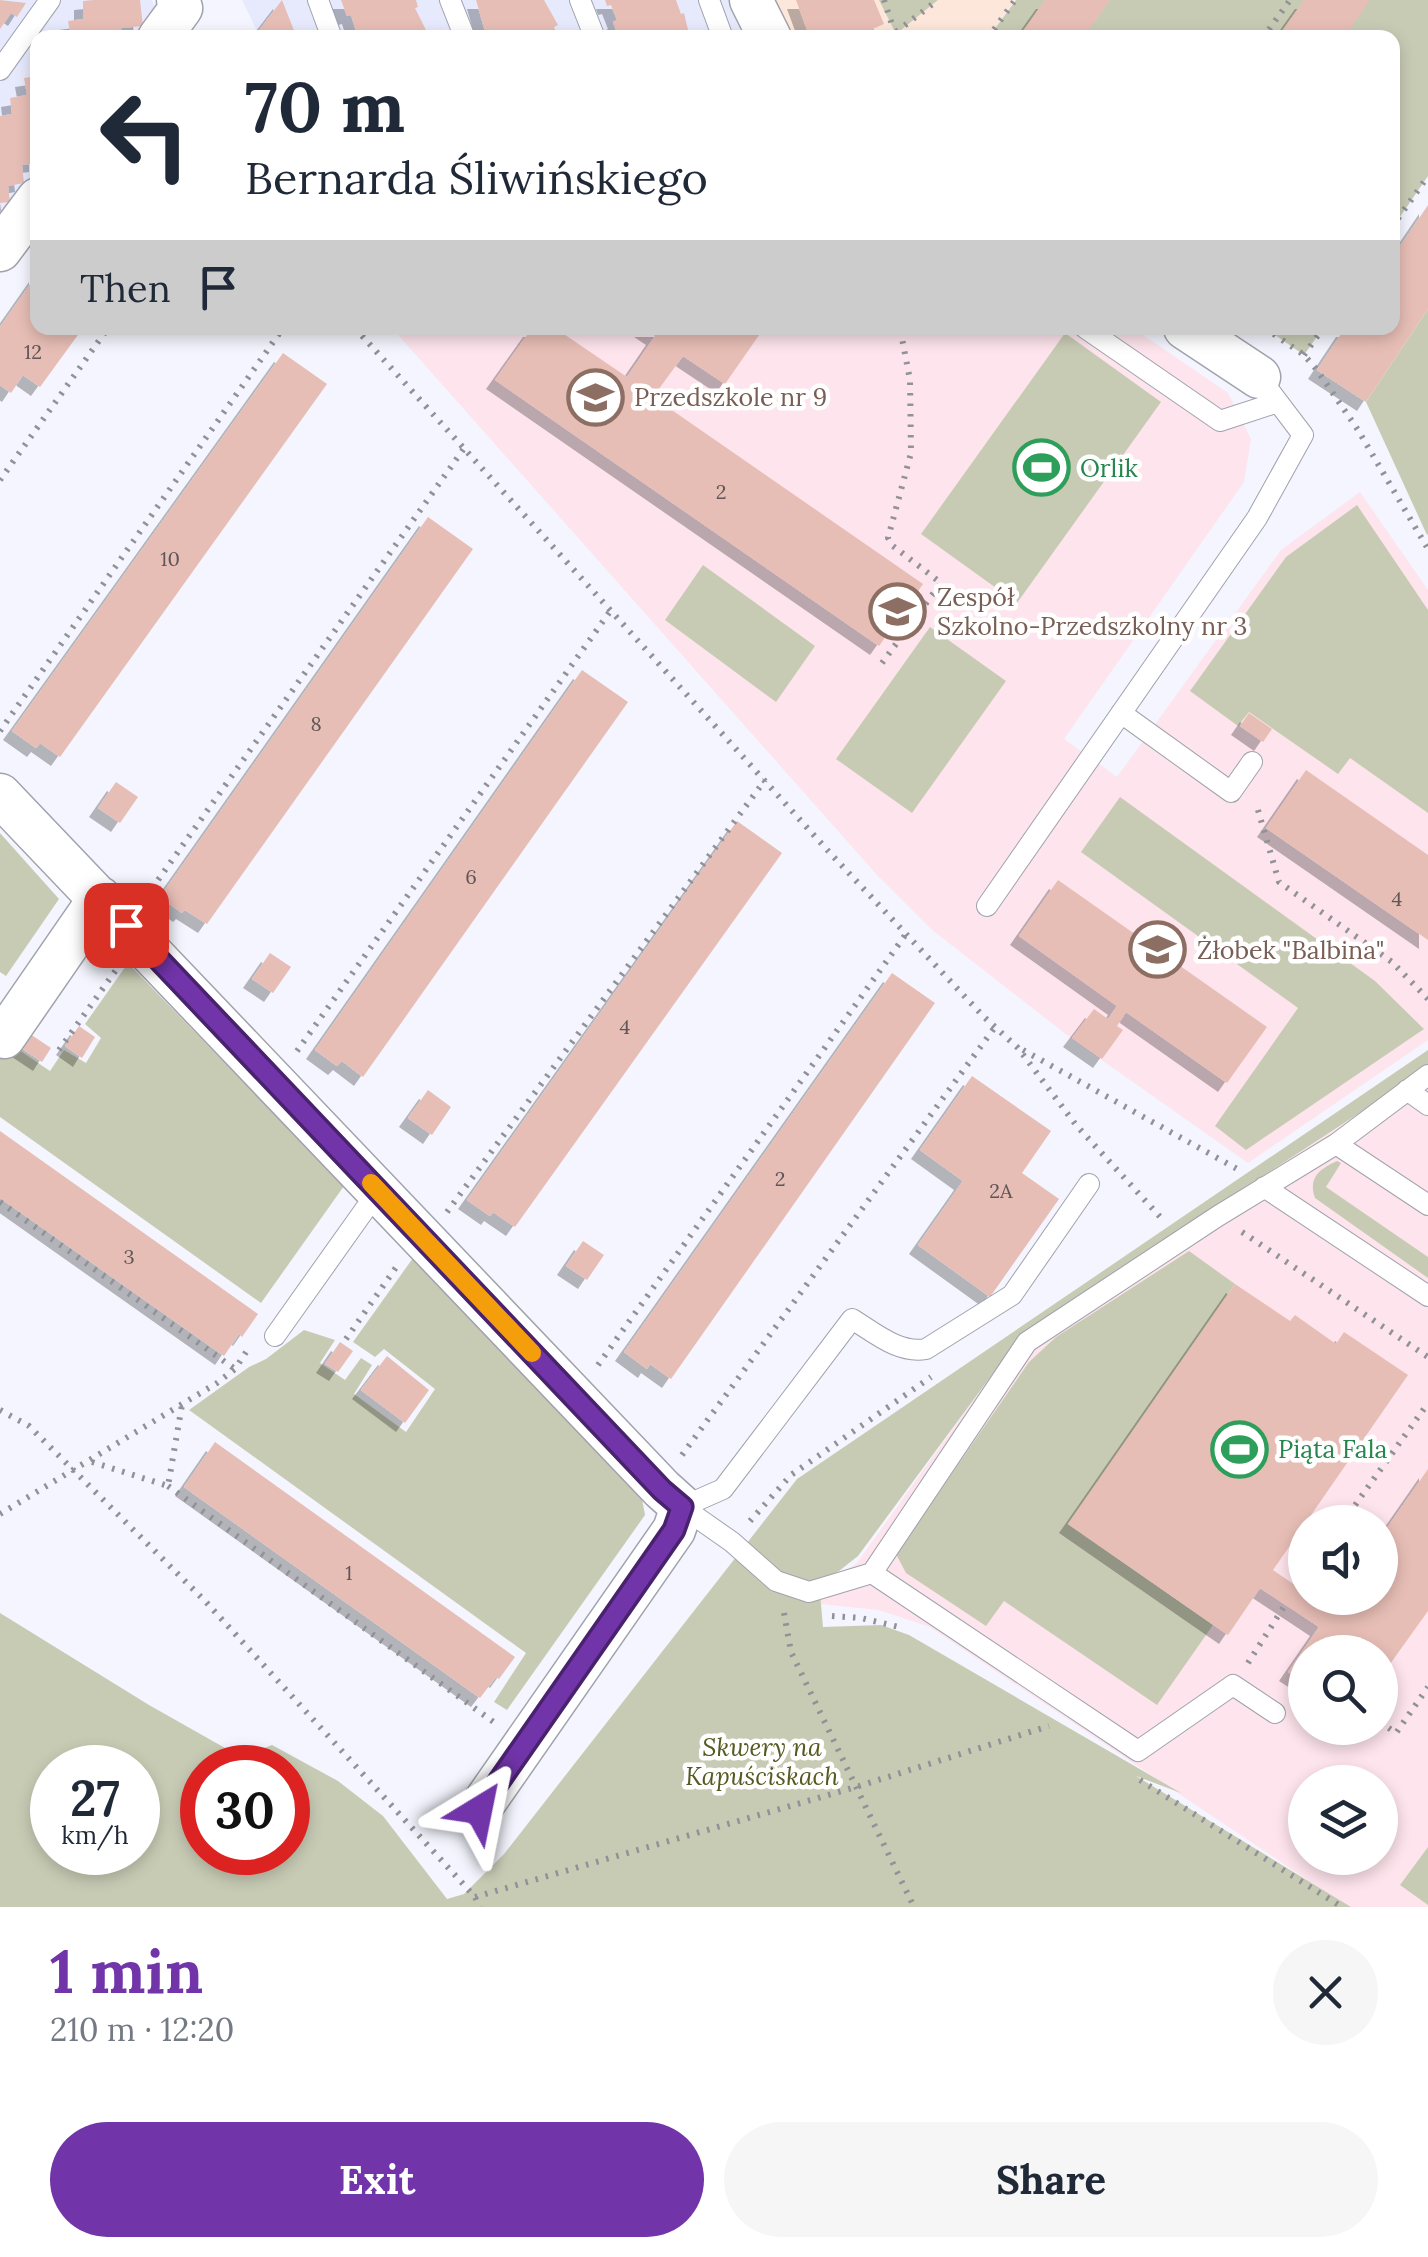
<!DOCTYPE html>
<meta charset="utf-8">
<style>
:root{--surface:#fff;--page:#f6f6f7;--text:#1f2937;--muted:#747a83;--accent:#7134a9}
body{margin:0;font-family:Lora,serif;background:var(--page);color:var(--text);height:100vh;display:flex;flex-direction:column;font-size:38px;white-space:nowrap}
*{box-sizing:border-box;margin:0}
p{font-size:32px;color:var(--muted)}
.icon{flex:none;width:55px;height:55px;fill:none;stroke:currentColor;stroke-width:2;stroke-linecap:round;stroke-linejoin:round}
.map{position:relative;height:1907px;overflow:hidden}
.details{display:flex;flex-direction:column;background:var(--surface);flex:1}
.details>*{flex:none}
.banner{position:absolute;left:30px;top:30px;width:1370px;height:305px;border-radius:20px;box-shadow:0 5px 15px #0003;background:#fff;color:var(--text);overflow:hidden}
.tools{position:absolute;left:1288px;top:1505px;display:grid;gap:20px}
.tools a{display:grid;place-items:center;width:110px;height:110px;border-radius:50%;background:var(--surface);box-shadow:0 5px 15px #0003;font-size:50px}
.speed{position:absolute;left:30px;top:1745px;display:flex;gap:20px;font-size:50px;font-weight:700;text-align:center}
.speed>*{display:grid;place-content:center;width:130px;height:130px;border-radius:50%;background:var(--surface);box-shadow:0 5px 15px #0003;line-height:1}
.speed small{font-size:25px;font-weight:400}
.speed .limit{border:15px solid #d22;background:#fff;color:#111}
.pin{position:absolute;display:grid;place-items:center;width:85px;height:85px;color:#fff;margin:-42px;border-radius:20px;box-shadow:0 5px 15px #0006}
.me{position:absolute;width:110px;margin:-55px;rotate:35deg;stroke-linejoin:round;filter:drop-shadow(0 0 8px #0008)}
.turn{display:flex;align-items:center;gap:35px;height:210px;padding:0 50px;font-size:45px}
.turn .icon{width:130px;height:130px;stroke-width:2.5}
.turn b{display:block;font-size:70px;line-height:85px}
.then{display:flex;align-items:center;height:95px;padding:0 50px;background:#0003;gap:20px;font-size:38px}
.round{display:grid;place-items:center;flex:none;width:105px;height:105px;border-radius:52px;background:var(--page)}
.headline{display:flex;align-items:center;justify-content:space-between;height:170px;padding:0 50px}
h1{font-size:60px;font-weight:800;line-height:75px;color:var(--accent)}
.primary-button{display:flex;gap:20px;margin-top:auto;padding:20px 50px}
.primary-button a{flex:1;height:115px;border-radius:60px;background:var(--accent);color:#fff;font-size:40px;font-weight:800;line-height:115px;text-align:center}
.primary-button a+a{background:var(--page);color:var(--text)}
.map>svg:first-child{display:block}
</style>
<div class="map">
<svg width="1428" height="1907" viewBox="0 0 1428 1907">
<defs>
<filter id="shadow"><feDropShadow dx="-9" dy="9" stdDeviation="0" flood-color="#0004"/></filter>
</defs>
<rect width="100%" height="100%" fill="#f4f5fe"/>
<path fill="#fde7da" d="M751,0H1015L988,38H896L895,34L888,38L770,37Z"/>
<path fill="#e7eafd" d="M0,0H152L161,21L148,37L38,38L37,185L0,235Z
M242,0H730L749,37H260Z"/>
<path fill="#fee4ec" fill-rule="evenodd" d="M392,328H1133L1228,393L1251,439L1244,482L1064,739L1117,777L1281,550L1360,492L1428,590V1040L1248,1163L1076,1042L931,929L878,876Z
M1428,1065V1907H1348L930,1627L879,1610L820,1604L819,1581L841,1574L857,1563L1022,1332ZM1305,1522H1380V1598H1305ZM1305,1652H1380V1728H1305ZM1305,1782H1380V1858H1305Z"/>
<path fill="#c8cbb4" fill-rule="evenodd" d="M879,0H938L896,34Z
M1016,0H1428V176L1393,227L1392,38H988Z
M1428,309V534L1427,535L1366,402Z
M1265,328H1323L1304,355Z
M1065,333L1161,402L1017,603L921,534Z
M1357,505L1428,610V813L1350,758L1338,774L1249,712L1238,726L1190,691L1286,557Z
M703,565L815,646L776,702L665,620Z
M930,627L1006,681L912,813L836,759Z
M1120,797L1375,981L1424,1029L1246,1150L1215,1126L1298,1008L1081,852Z
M0,833L59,899L6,976L0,972Z
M128,963L344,1186L261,1303L0,1117V1037L50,1071L64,1050L86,1063L101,1038L85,1024Z
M1428,1050V1068L1022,1334L858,1556L839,1571L819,1581L823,1627L881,1625L909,1635L1181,1793L1136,1776L1351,1907H0V1613L149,1705L241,1757L272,1745L338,1781L383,1816L447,1899L464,1894L504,1854L797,1479ZM52,1768H138V1852H52ZM202,1768H288V1852H202Z
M1337,1161L1341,1163L1326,1187L1428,1257V1278L1315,1198C1308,1178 1319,1169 1337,1161Z
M1189,1251L1235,1284L1068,1524L1213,1625L1157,1705L1004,1601L986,1626L906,1573L896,1554L1029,1362L1056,1337Z
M413,1258L642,1499L645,1515L507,1710L494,1702L526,1653L189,1410L249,1367L266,1359L304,1330L335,1340L320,1363L345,1380L361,1358L372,1365L354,1394L406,1432L435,1389L384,1349L375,1357L353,1342Z
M1428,1847V1905L1400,1885Z"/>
<path fill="#e7beb6" filter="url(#shadow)" d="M0,0L26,3L17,17L11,13L0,29Z
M94,0H140L143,26L121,28L122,38H71L68,21L83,19V1Z
M282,0L297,38H260L256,34Z
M341,0H416L418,7L415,8L430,38H355L353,32L356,31L351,15L347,16Z
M476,0H544L558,25L554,27L558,38L486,35Z
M605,0H676L681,14L684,13L690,38H619L613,22L617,20L611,5L607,6Z
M796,0H874L884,24L852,38H810Z
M1045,0H1110L1083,38H1018Z
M1304,0H1370L1344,38H1277Z
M38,76V163L22,165L24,183L8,186L10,202L0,203V116L12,114L10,98L27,95L24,78Z
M1428,205V309L1366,402L1317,370L1345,328H1392V258Z
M38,273V328H83L40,387L23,375L11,393L0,385V327Z
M532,328H555L627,377L655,336L643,328H764L725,384L683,356L653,397L923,584L879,646L495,380Z
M283,353L327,384L60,757L40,743L36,748L12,731Z
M428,517L473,549L207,924L185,910L182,913L160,897Z
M582,670L628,702L363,1077L342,1061L337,1066L315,1050Z
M1249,713L1272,729L1263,742L1240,726Z
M1306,770L1428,855V940L1266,828Z
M116,782L138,797L120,823L98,808Z
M737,821L782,853L515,1227L493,1212L490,1216L467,1200Z
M1058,880L1267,1027L1227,1083L1126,1012L1117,1026L1123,1030L1102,1059L1072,1038L1094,1009L1108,1019L1117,1006L1019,936Z
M270,953L291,967L273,993L252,979Z
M892,973L935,1003L671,1379L650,1364L647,1369L624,1352Z
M79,1026L95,1037L82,1058L65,1046Z
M24,1030L51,1048L42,1062L15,1044Z
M972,1076L1051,1131L1022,1173L1059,1199L990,1297L918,1245L963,1181L920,1150Z
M428,1090L451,1107L432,1135L408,1118Z
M0,1131L258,1314L242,1337L239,1334L224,1356L0,1198Z
M583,1241L604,1255L587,1280L566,1266Z
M1235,1284L1290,1321L1295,1315L1336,1344L1344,1332L1408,1375L1273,1570L1305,1592V1598H1312L1331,1610L1339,1598H1380V1538L1428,1469V1611L1380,1678V1652H1305V1683L1288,1672L1319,1627L1260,1588L1228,1635L1068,1524Z
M340,1342L353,1351L338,1372L325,1364Z
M387,1356L429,1390L405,1423L361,1390Z
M215,1442L515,1657L499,1679L496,1677L480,1698L184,1487Z"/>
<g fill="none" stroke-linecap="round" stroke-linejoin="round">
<defs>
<path id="service" d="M318,0L332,38
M450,0L465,38
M580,0L595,38
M709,0L723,38
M0,70L50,0
M1085,328L1220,421L1278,402
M1121,713L1231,792L1252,762
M987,906L1257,518L1303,435L1259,377
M1407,1090L1428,1105
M1336,1144L1428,1205
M1264,1187L1428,1296
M275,1336L378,1191
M682,1507L732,1542L776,1581L809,1592L872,1573L1027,1342L1218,1216L1336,1144L1428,1075
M682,1507L723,1489L852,1319C875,1333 899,1354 926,1349L1012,1295L1089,1184
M872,1573L1138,1751L1233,1685L1275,1713"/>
<path id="minor" d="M751,0L770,38
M159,38L181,8L178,0
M0,250L38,199
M1185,328L1259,377
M0,795L662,1489L682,1507L674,1530L479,1810
M4,1037L100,898"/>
</defs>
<use href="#service" stroke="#a0a2ad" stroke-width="22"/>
<use href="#minor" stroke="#a0a2ad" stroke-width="45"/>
<path stroke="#919298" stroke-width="6" stroke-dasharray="2.5 8" stroke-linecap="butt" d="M884,0L896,37
M888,38L938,0
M988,38L1015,0
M1263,38L1290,0
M1392,227L1428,176
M355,328L830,853L983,1016L1018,1048L1076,1125L1162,1219
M1265,328L1304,355L1317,370L1358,430L1428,549
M1304,355L1323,328
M0,480L108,328
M882,663L941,583L893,546L888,538L911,453L910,380L900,328
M0,731L283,328
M1258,810L1279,882L1392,962L1428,999
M146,897L465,447
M59,1050L116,970
M1023,1050L1239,1170
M297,1051L611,610
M0,1202L235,1369
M447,1212L765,780
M1242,1232L1428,1357
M346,1339L397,1266
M598,1365L906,934
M0,1410L29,1426L206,1602L475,1897L480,1907
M682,1455L995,1027
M92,1462L168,1486L182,1405
M168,1486L495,1723
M0,1514L217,1383L235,1369L250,1346
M750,1521L791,1475L931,1377
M1343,1522L1428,1403
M1297,1587L1305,1576
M784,1613L791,1652L914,1907
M832,1616L861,1618L899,1627
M1248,1663L1285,1605
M1380,1722L1396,1733L1428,1687
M1337,1728H1350
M1140,1780L1342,1907
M475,1897L856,1787L1049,1726"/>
<use href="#service" stroke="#fff" stroke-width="20"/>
<use href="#minor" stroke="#fff" stroke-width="42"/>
</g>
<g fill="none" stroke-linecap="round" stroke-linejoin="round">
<defs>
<path id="route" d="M126,925L662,1490L682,1507L674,1530L479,1810"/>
</defs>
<use href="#route" stroke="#49226e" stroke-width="25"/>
<use href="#route" stroke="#7134a9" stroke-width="18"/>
<path stroke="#f59e0b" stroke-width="18" d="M371,1183L532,1353"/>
</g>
<defs>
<symbol id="school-ring" viewBox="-11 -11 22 22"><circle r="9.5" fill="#fff" stroke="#8d6e63" stroke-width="1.5"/><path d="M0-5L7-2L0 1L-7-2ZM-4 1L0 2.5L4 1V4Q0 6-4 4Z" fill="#8d6e63"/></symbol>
<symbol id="stadium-ring" viewBox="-11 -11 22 22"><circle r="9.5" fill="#fff" stroke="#2e9e5b" stroke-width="1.5"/><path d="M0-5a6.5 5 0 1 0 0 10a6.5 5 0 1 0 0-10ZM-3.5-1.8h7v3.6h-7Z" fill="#2e9e5b"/></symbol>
</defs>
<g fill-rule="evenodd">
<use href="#school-ring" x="564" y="366" width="63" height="63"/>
<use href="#stadium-ring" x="1010" y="436" width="63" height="63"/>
<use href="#school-ring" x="866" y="580" width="63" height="63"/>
<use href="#school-ring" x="1126" y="918" width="63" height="63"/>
<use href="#stadium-ring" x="1208" y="1418" width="63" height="63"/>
</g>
<g text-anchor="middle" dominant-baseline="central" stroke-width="9" stroke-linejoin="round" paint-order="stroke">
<g font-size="20" fill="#5f5657">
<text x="33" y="351">12</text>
<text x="721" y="491">2</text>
<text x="170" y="558">10</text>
<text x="316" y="723">8</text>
<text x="471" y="876">6</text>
<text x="1397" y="898">4</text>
<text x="625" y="1026">4</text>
<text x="780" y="1178">2</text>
<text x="1001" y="1190">2A</text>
<text x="129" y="1256">3</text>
<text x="349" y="1572">1</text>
</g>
<g font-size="25" fill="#785e54" stroke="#fff" text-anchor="start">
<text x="634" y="397">Przedszkole nr 9</text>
<text x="937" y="597">Zespół<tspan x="937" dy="29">Szkolno-Przedszkolny nr 3</tspan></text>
<text x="1197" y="950">Żłobek "Balbina"</text>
</g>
<g font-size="25" fill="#27864d" stroke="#fff" text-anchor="start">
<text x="1080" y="468">Orlik</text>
<text x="1278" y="1449">Piąta Fala</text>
</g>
<g font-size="25" font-style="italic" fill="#565a21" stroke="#fff">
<text x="762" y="1747">Skwery na<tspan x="762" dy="29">Kapuściskach</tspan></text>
</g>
</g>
</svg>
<div class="tools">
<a><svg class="icon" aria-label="sound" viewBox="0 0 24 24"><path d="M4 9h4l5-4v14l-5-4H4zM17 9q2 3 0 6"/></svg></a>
<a><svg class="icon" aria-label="search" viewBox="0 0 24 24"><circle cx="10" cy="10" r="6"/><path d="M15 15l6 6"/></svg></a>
<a><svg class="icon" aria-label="layers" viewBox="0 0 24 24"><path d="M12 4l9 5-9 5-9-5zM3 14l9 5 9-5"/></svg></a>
</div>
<div class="speed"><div>27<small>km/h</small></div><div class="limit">30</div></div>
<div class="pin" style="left:126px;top:925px;background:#d93025"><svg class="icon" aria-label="arrive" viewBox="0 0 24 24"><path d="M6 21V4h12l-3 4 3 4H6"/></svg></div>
<svg class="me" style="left:479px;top:1810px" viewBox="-20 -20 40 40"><path d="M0-17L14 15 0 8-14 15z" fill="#7134a9" stroke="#fff" stroke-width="4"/></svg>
<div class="banner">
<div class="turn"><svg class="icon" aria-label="left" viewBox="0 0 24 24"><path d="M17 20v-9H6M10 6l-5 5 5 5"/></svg><div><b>70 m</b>Bernarda Śliwińskiego</div></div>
<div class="then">Then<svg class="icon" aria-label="arrive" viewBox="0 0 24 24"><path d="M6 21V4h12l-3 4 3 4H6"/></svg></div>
</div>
</div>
<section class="details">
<div class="headline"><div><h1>1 min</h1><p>210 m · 12:20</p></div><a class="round"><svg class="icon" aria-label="close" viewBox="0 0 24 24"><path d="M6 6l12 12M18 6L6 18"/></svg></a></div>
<div class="primary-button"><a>Exit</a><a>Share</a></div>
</section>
